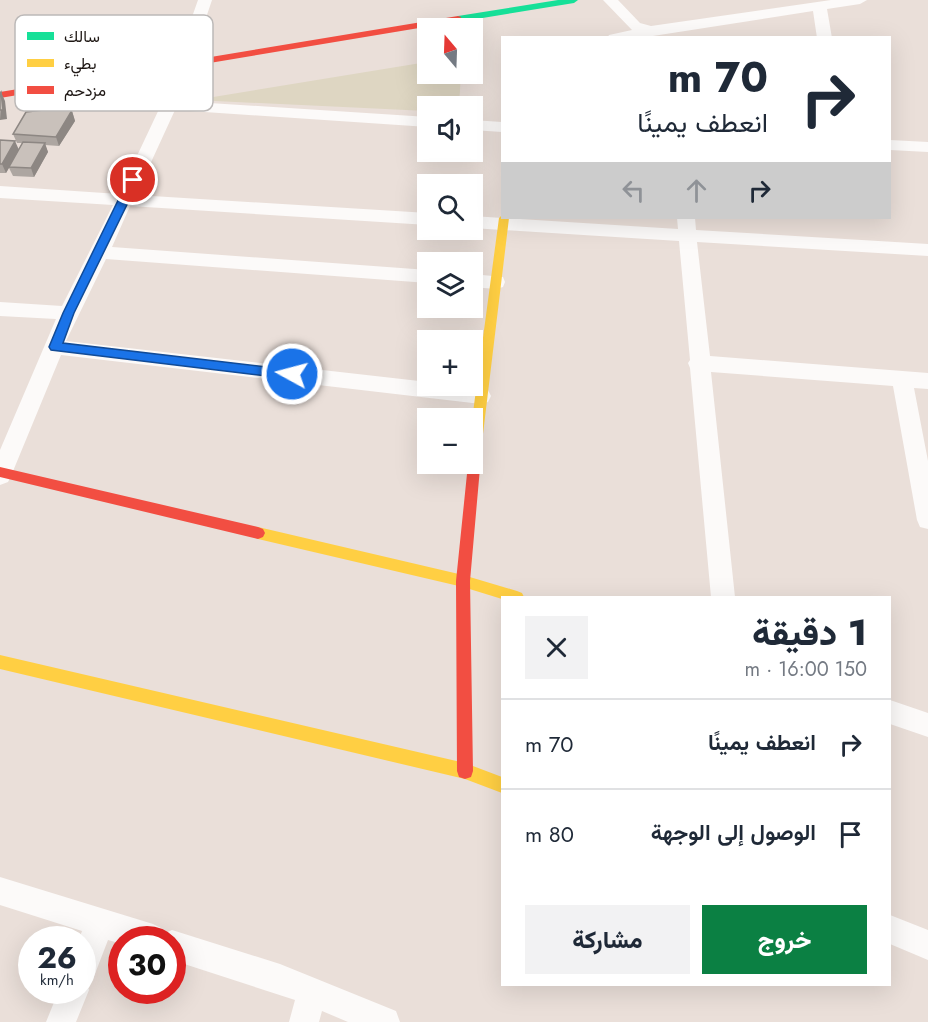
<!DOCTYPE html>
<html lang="ar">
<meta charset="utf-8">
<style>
:root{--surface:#fff;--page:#f2f2f3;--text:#1f2937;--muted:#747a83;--line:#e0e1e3;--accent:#0b8043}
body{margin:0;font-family:Jost,Vazirmatn,sans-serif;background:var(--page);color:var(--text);direction:rtl;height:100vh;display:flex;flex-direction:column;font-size:22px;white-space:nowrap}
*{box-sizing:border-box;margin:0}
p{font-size:20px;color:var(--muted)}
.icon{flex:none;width:33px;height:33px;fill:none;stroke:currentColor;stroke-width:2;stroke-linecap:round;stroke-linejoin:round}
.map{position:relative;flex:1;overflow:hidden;direction:ltr}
.side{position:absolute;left:501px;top:596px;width:390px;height:390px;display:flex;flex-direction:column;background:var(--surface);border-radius:0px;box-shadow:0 6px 24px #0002;direction:rtl}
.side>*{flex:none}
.hud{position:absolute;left:501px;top:36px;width:390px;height:183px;border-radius:0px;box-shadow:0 6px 24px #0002;direction:rtl;background:#fff;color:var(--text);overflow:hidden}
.needle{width:39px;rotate:341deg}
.buttons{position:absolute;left:417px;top:18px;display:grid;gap:12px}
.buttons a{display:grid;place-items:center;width:66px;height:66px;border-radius:0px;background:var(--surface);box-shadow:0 6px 24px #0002;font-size:30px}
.speed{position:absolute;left:18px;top:926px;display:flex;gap:12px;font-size:30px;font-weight:700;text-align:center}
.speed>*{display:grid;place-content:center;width:78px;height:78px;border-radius:50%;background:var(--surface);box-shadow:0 6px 24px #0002;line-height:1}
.speed small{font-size:15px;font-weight:400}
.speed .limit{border:9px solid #d22;background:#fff;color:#111}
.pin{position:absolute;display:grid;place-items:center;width:51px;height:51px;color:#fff;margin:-26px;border:3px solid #fff;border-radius:50%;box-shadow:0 2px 6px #0007}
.me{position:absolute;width:66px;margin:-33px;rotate:277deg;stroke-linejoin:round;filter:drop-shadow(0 0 4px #0008)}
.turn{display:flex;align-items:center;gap:21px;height:126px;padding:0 24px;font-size:27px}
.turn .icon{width:78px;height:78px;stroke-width:2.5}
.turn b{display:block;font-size:42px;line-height:51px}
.lanes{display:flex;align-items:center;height:57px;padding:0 24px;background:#0003;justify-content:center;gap:30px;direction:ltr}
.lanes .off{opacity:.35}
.round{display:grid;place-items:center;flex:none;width:63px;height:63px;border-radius:0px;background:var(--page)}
.summary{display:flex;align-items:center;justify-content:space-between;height:102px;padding:0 24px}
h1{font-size:36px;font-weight:800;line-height:45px}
.button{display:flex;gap:12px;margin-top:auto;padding:12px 24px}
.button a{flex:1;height:69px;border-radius:0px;background:var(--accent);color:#fff;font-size:24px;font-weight:800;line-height:69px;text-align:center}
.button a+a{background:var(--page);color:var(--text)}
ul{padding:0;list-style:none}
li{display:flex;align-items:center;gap:18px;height:90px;padding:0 24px;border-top:2px solid var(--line)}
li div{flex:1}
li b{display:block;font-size:22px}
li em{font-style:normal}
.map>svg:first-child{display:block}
</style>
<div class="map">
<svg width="928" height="1022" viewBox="0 0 928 1022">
<rect width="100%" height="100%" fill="#eadfd9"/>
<path fill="#ded6c2" d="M427,62L428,74H461L459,106H428L427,111L195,100Z"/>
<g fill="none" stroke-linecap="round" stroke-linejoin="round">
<path fill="#fcfaf9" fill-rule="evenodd" d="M198,0H212L178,101L428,117V127L175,110L136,195L428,213V225L130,206L112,247L428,270V283L106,259L66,341L428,382V386L481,388L488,390L491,396L488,402L481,404L61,355L11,476L8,482L0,485V450L56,319L0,316V302L62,306L113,205L0,198V186L119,194L161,105Z
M603,0H618L640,23L651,26L831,0H867L860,4L827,9L832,38H817L813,11L640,38H607L609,35L632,30Z
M472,120L502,122V132L472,130Z
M890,140L928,142V152L890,150Z
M472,216L678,229L677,218H695L696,230L928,244V256L697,242L710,356L928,373V389L914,388L928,461V529L920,527L917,520L893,386L711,372L735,597H711L690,368L688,363L690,360L679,241L472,228Z
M472,274L503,277L505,282L503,287L496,289L472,287Z
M890,700L928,713V737L890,724Z
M0,877L153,924L163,929L165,933L172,930L280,964L396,1011L400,1022H348L322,1011L319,1022H289L295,1000L172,960V939H122V944L108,940L93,979L86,981L89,990L76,1022H46L59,990H82V939H79L82,931L0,905Z
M890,915L928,930V960L890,944Z"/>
<path fill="#16e098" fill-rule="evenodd" d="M558,0H578L574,3L458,22L454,19L458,16Z"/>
<path fill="#ffcf43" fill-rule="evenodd" d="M502,215V218H509L483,434L477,439L472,438V420L499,218Z
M258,527L463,575L517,591L522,593L524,597H502V599L463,587L258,539L253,537L251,533L253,529Z
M0,655L465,763L502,777V793L465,779L0,669Z"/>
<path fill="#f24e42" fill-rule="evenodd" d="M458,16L461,17V21L0,98V92Z
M477,429L483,434L470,581L473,771L471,777L465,779L459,777L457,771L456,581L468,464H472V430Z
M0,467L258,527L263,529L265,533L263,537L258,539L0,477Z"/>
</g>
<path fill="#ada6a1" d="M147,42V62L105,66L102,57Z
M71,85L74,94L77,110L72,111L75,121L59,146L45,145L48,152L34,177L13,176L9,168L6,173H0V140L19,149L22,143H17L13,134L39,110L38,108Z"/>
<path fill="#8d8783" d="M144,33L147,42V62L145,53Z
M78,37L81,46L85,66L51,72L48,63Z
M71,85L74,94L77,110L72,111L75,121L59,146L56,137L41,117L38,108Z
M1,92L5,101L7,119L0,120Z
M15,141L19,150L6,173L2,164Z
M45,143L48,152L34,177L31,168Z"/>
<path fill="#c9c1bb" stroke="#8d8783" stroke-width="1.5" d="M1,92L3,110H0V93Z
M70,107L71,112L56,137L13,134L26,112Z
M0,140L15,141L2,164H0Z
M23,142L45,143L31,168L9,167Z"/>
<path fill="#1a73e8" stroke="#114b97" stroke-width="1.5" d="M133,177L139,180L74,313L63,343L292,370L298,374L296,378L292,379L51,350L49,347L63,313L128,180Z"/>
<rect x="15" y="15" width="198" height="96" rx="9" fill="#fff" stroke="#bcb9b8" stroke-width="1.5"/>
<rect x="27" y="32" width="27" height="8" fill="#16e098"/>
<rect x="27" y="59" width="27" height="8" fill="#ffcf43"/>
<rect x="27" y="86" width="27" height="8" fill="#f24e42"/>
<g font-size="16" fill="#1e1714">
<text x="64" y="42">سالك</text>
<text x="64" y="69">بطيء</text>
<text x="64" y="96">مزدحم</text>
</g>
</svg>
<div class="buttons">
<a><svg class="needle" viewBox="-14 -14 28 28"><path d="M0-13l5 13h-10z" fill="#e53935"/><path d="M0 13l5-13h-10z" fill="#747a83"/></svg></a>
<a><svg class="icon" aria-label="sound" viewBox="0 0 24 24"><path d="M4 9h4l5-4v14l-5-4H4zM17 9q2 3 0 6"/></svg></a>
<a><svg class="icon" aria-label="search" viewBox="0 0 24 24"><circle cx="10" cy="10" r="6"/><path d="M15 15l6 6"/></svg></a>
<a><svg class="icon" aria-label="layers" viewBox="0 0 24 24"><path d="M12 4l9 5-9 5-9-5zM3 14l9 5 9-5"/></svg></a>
<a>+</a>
<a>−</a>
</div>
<div class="speed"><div>26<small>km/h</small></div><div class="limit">30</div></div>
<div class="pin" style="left:133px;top:180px;background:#d93025"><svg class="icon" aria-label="arrive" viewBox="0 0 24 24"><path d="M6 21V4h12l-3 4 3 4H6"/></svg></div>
<svg class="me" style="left:292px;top:374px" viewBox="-20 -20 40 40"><circle r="17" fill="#1a73e8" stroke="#fff" stroke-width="3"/><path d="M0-11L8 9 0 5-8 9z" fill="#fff"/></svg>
<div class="hud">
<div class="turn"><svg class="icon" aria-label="right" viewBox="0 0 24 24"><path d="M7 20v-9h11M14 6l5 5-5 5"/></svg><div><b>70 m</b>انعطف يمينًا</div></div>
<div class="lanes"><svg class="icon off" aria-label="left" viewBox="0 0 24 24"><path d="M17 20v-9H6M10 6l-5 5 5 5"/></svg><svg class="icon off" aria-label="ahead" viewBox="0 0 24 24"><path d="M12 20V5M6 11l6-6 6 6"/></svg><svg class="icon" aria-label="right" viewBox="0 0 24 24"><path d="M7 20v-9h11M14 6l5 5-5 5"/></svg></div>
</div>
<section class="side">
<div class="summary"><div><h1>1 دقيقة</h1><p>150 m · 16:00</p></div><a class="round"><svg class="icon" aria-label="close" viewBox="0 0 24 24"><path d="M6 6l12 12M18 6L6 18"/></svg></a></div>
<ul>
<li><svg class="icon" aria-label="right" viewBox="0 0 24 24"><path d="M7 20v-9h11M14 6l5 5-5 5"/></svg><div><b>انعطف يمينًا</b></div><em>70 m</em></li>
<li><svg class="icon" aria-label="arrive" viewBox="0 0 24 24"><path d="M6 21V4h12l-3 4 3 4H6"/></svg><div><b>الوصول إلى الوجهة</b></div><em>80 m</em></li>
</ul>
<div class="button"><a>خروج</a><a>مشاركة</a></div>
</section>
</div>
